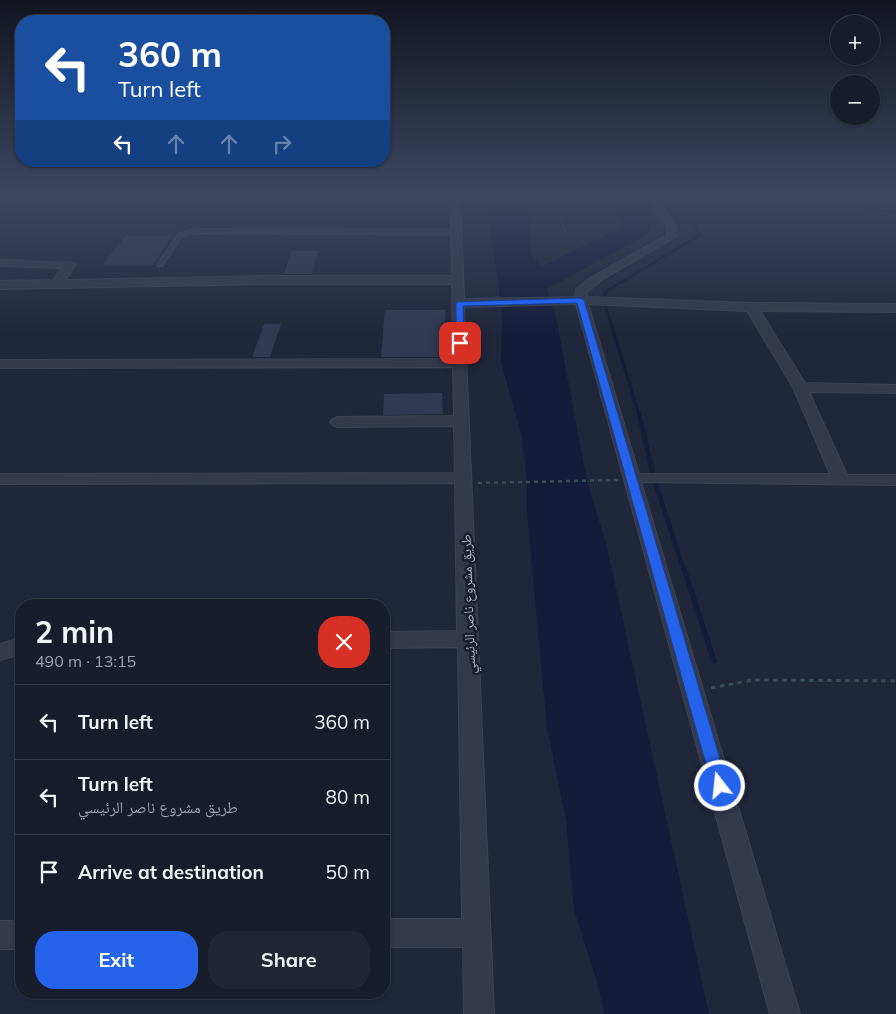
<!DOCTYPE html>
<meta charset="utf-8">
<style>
:root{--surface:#181d2c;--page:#212634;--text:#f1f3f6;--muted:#9fa2a9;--line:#363b48;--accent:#2563eb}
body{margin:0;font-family:Mulish,"Noto Naskh Arabic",sans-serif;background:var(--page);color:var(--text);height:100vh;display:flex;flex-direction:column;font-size:19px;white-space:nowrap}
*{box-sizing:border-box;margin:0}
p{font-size:16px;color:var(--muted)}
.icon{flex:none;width:28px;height:28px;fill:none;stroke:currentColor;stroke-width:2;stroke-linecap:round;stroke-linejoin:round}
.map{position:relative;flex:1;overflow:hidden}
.panel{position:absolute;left:15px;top:599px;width:375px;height:400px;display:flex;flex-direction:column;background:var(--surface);border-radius:20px;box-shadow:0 1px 4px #0004,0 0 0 1px var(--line)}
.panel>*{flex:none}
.top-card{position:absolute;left:15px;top:15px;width:375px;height:152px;border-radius:20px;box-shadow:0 1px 4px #0004,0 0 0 1px var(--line);background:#1a4fa0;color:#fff;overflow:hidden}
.fabs{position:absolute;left:830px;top:15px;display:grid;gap:10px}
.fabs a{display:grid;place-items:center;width:50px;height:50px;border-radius:50%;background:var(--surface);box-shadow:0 1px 4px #0004,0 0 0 1px var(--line);font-size:25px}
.pin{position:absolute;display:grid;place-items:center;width:42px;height:42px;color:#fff;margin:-21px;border-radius:10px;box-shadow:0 2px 8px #0006}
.me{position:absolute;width:55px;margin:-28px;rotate:344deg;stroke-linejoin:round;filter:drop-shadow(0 0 4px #0008)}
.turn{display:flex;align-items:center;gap:18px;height:105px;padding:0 20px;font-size:22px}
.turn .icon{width:65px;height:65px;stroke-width:2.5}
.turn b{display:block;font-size:35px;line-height:42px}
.lanes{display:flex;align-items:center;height:48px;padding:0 20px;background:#0003;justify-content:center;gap:25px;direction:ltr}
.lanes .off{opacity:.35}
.round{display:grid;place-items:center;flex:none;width:52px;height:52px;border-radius:20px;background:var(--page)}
.summary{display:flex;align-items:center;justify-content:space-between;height:85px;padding:0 20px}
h1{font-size:30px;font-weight:700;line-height:38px}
.action{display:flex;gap:10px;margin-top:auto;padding:10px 20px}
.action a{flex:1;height:58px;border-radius:20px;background:var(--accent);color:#fff;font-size:20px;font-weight:700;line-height:58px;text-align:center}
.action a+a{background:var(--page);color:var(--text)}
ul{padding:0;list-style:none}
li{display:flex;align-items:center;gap:15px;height:75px;padding:0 20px;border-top:1px solid var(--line)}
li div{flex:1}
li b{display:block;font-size:19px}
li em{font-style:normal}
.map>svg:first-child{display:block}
</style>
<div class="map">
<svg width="896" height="1014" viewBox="0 0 896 1014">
<rect width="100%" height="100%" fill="#20273b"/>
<path fill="#131d39" d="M484,194H525L532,222L530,225L531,255L542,266L622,228L624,223L609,194H637L650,223L648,234L547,289L556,317L587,481L606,543L709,1014H604L598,985L574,910L566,820L547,728L527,513V482L522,437L501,362L502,313L499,302V286Z"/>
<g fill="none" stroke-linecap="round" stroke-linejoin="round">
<path stroke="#131d39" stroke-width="2.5" d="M738,194L896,212
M605,292L700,235L680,194"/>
<path stroke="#131d39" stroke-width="3" d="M607,291L603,298L639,415"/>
<path stroke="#131d39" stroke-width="4.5" d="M639,414L655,482L684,571"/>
<path stroke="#131d39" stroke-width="5.5" d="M684,569L714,661"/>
</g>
<path fill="#313a52" d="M126,235H172L153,265H103Z
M292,251H318L312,274H284Z
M385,310H445V323H441L442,357H381Z
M264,324H281L270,357H252Z
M442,393L443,414L383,415L384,394Z"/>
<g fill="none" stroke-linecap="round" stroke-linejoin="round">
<defs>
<path id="service" d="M196,229L457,230L460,232L457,234L196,233L182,236L162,266H158L157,265L178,234Z"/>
<path id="minor" d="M450,194H460L464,299L575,297L576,289L592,277L667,235L666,226L645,194H655L676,226L677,236L600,281L586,293L587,297L751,303L896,304V312L760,311L805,383L896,385V393L809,392L847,475H896V485L641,482L800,1014H770L576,304L464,307L494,1014H464L463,947H384V919H462L458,647L384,648V632L457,631L455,483L0,484V474L455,473L454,426L338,427L333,425L330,422L333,419L338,417L454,416L453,367L0,368V360L453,359L452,284H265L0,289V281L53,280L62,268L0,266V260L74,263L76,265L65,280L265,276H452ZM588,304L747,311L793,387L830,474H639Z
M21,638V654L0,660V644Z
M0,921H21V949H0Z"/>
</defs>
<use href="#service" stroke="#3d4354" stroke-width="2"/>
<use href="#minor" stroke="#3d4354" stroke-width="2"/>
<path stroke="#3a4e54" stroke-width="1" stroke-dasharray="2.5 2.5" stroke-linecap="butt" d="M547,194L559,214L566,235
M756,194L896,210
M862,211L896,215"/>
<path stroke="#3a4e54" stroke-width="2.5" stroke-dasharray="4 4" stroke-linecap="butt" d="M478,483L618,480"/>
<path stroke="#3a4e54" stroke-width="3" stroke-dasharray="4.5 4.5" stroke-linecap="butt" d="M711,688L753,680L896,681"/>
<use href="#service" fill="#343a4b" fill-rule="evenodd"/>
<use href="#minor" fill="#343a4b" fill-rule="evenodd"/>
</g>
<linearGradient id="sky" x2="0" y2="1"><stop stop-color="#121520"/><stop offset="0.58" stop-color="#3c4760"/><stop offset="1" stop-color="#3c4760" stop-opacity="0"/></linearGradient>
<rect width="896" height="336" fill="url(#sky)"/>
<path fill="#2563eb" stroke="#184099" d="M580,298L584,300L728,786L726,791L720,793L714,791L712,786L577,303L463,306L464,343L460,345L456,343V302Z"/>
<g text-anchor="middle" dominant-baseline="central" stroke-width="5" stroke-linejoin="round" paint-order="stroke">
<g font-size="14" fill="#aeb4c7" stroke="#191f2f">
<text transform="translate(468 604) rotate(-92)">طريق مشروع ناصر الرئيسي</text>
</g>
</g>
</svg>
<div class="fabs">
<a>+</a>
<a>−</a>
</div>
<div class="pin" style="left:460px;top:343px;background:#d93025"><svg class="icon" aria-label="arrive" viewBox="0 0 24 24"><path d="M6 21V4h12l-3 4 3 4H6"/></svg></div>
<svg class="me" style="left:720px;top:786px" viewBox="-20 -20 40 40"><circle r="17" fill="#2563eb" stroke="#fff" stroke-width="3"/><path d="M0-11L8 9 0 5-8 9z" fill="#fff"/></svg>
<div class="top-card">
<div class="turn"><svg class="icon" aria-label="left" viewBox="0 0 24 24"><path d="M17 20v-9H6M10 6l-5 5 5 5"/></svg><div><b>360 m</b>Turn left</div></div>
<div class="lanes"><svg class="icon" aria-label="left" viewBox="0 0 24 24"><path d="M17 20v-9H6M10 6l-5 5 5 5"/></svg><svg class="icon off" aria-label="ahead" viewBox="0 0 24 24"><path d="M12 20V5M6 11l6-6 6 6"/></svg><svg class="icon off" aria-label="ahead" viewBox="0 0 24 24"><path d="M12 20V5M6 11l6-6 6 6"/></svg><svg class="icon off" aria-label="right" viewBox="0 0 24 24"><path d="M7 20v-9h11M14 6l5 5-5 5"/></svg></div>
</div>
<section class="panel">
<div class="summary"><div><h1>2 min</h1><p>490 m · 13:15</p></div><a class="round" style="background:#d93025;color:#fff"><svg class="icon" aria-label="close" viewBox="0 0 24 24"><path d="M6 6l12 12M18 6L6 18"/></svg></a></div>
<ul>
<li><svg class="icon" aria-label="left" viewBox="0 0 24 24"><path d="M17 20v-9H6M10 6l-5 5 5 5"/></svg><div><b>Turn left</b></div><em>360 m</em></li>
<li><svg class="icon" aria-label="left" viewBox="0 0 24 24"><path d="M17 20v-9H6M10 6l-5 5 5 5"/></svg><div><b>Turn left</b><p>طريق مشروع ناصر الرئيسي</p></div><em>80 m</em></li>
<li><svg class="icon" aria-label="arrive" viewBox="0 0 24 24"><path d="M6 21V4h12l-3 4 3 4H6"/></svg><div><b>Arrive at destination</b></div><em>50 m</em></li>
</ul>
<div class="action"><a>Exit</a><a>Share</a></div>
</section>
</div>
